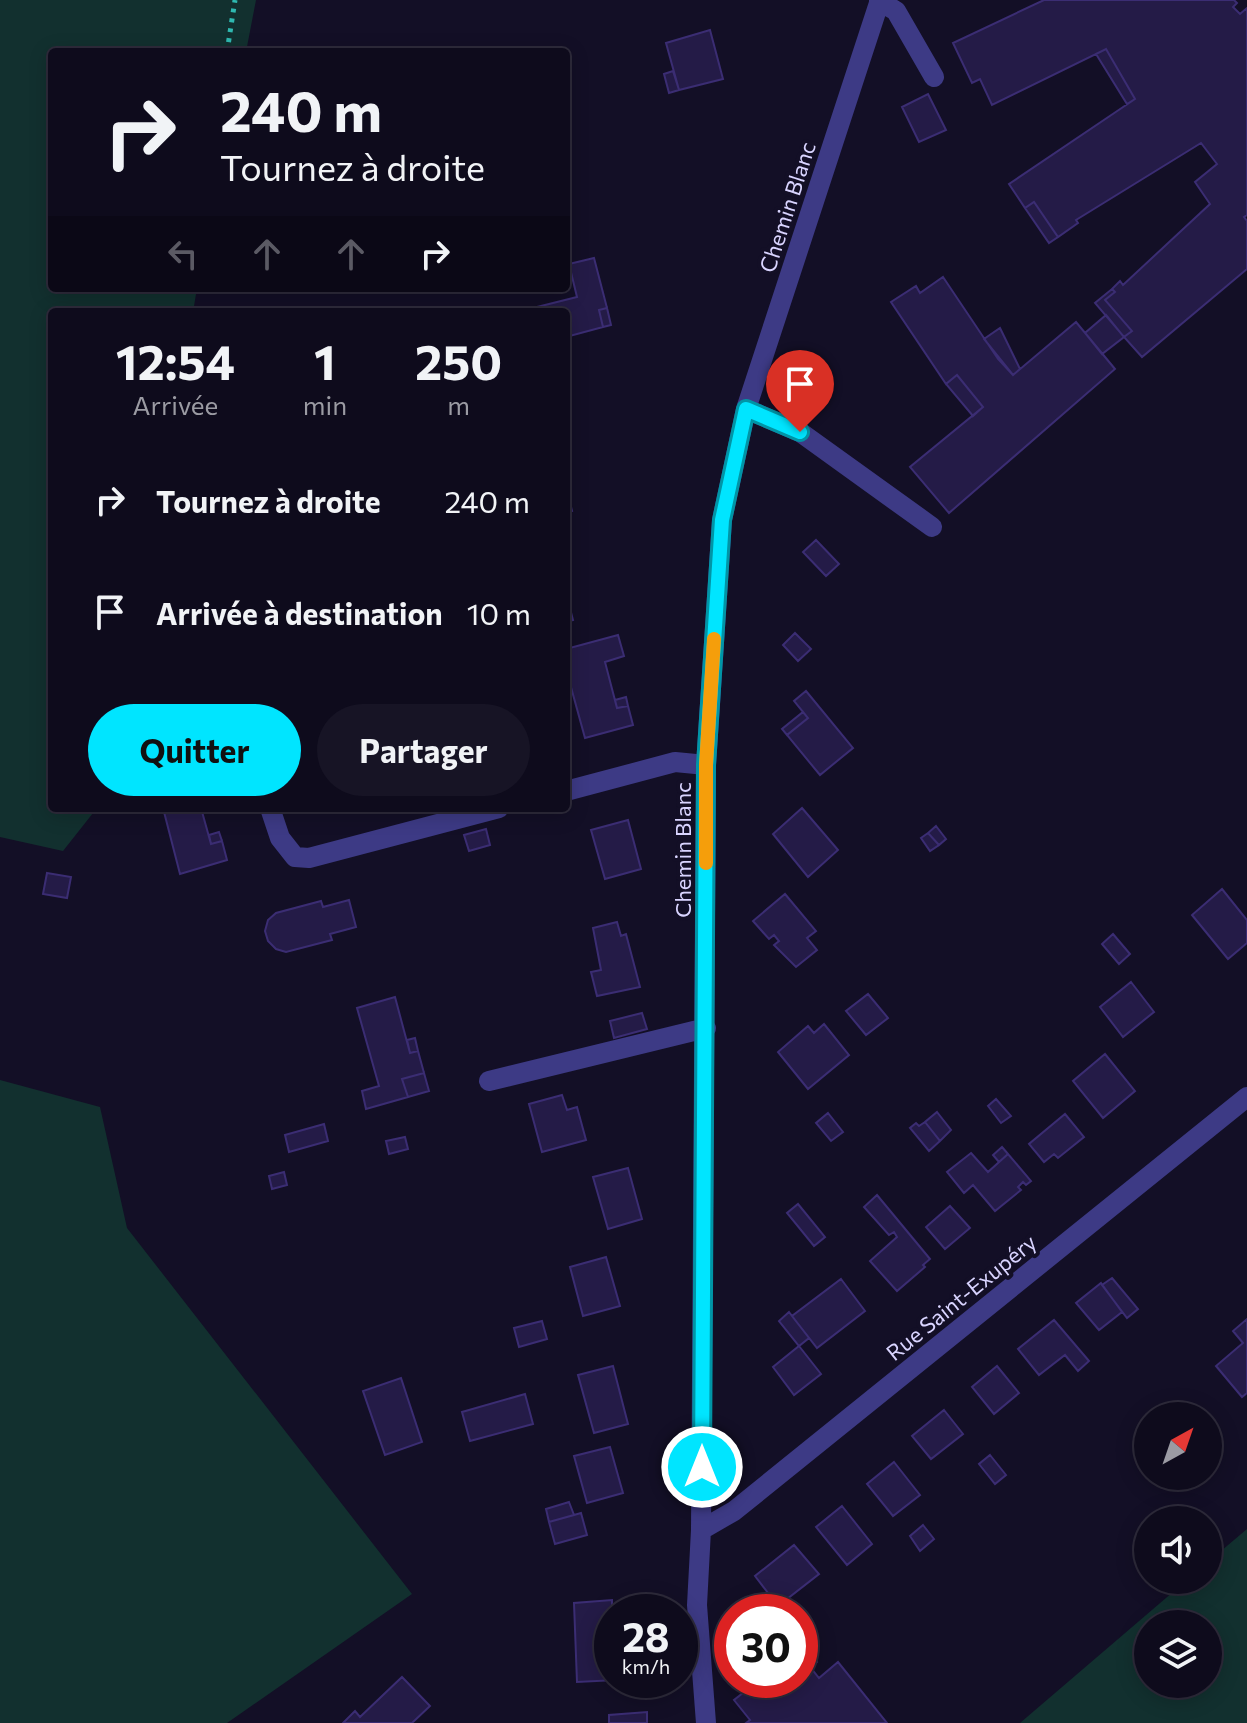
<!DOCTYPE html>
<html lang="fr">
<meta charset="utf-8">
<style>
:root{--surface:#0e0b1c;--page:#171425;--text:#f1f3f6;--muted:#9b9ba3;--line:#2e2b3b;--accent:#00e5ff}
body{margin:0;font-family:Commissioner,sans-serif;background:var(--page);color:var(--text);height:100vh;display:flex;flex-direction:column;font-size:30px;white-space:nowrap}
*{box-sizing:border-box;margin:0}
p{font-size:26px;color:var(--muted)}
.icon{flex:none;width:44px;height:44px;fill:none;stroke:currentColor;stroke-width:2;stroke-linecap:round;stroke-linejoin:round}
.map{position:relative;flex:1;overflow:hidden}
.sheet{position:absolute;left:48px;top:308px;width:522px;height:504px;display:flex;flex-direction:column;background:var(--surface);border-radius:8px;box-shadow:0 4px 20px #0003,0 0 0 2px var(--line)}
.sheet>*{flex:none}
.hud{position:absolute;left:48px;top:48px;width:522px;height:244px;border-radius:8px;box-shadow:0 4px 20px #0003,0 0 0 2px var(--line);background:#0e0b1c;color:var(--text);overflow:hidden}
.needle{width:52px;rotate:40deg}
.tools{position:absolute;left:1134px;top:1402px;display:grid;gap:16px}
.tools a{display:grid;place-items:center;width:88px;height:88px;border-radius:50%;background:var(--surface);box-shadow:0 4px 20px #0003,0 0 0 2px var(--line);font-size:40px}
.speed{position:absolute;left:594px;top:1594px;display:flex;gap:16px;font-size:40px;font-weight:700;text-align:center}
.speed>*{display:grid;place-content:center;width:104px;height:104px;border-radius:50%;background:var(--surface);box-shadow:0 4px 20px #0003,0 0 0 2px var(--line);line-height:1}
.speed small{font-size:20px;font-weight:400}
.speed .limit{border:12px solid #d22;background:#fff;color:#111}
.pin{position:absolute;display:grid;place-items:center;width:68px;height:68px;color:#fff;margin:-82px -34px;border-radius:50% 50% 50% 0;rotate:-45deg;box-shadow:0 0 8px #0007}
.pin .icon{rotate:45deg}
.me{position:absolute;width:88px;margin:-44px;rotate:0deg;stroke-linejoin:round;filter:drop-shadow(0 0 6px #0008)}
.turn{display:flex;align-items:center;gap:28px;height:168px;padding:0 40px;font-size:36px}
.turn .icon{width:104px;height:104px;stroke-width:2.5}
.turn b{display:block;font-size:56px;line-height:68px}
.lanes{display:flex;align-items:center;height:76px;padding:0 40px;background:#0003;justify-content:center;gap:40px;direction:ltr}
.lanes .off{opacity:.35}
.eta{display:flex;justify-content:space-evenly;align-items:center;height:136px;text-align:center}
.eta b{font-size:48px;font-weight:700;line-height:56px}
.button{display:flex;gap:16px;margin-top:auto;padding:16px 40px}
.button a{flex:1;height:92px;border-radius:48px;background:var(--accent);color:#111;font-size:32px;font-weight:700;line-height:92px;text-align:center}
.button a+a{background:var(--page);color:var(--text)}
ul{padding:0;list-style:none}
li{display:flex;align-items:center;gap:24px;height:112px;padding:0 40px}
li div{flex:1}
li b{display:block;font-size:30px}
li em{font-style:normal}
.map>svg:first-child{display:block}
</style>
<div class="map">
<svg width="1247" height="1723" viewBox="0 0 1247 1723">
<rect width="100%" height="100%" fill="#130f26"/>
<path fill="#12302f" fill-rule="evenodd" d="M0,0H256L246,52H52V288H197L193,312H52V808H97L63,851L0,837Z
M0,1080L100,1107L127,1228L412,1594L227,1723H0Z
M1247,1529V1723H1020L1187,1580H1208V1562ZM1148,1624H1208V1684H1148Z"/>
<path fill="#241b47" stroke="#3b2d73" stroke-width="2" d="M1044,0H1234L1237,3L1233,7L1240,14L1247,8V215L1244,217L1247,221V269L1142,357L1124,337L1132,331L1105,300L1115,292L1112,289L1120,281L1123,285L1210,204L1195,182L1217,164L1201,143L1076,220L1078,223L1058,237L1034,202L1025,208L1009,184L1135,99L1106,49L992,105L980,79L972,83L953,43Z
M710,30L723,79L679,90L666,43Z
M1106,49L1135,99L1127,104L1096,54Z
M673,71L679,90L669,93L664,74Z
M928,94L946,130L919,142L902,107Z
M1034,202L1058,237L1049,243L1025,208Z
M594,258L607,308L599,310L603,327L566,337V312H517L577,297L569,264Z
M943,277L998,359L1013,375L1076,322L1115,369L949,513L910,467L983,407L957,375L946,384L891,302L916,286L920,293Z
M1112,289L1115,292L1105,300L1132,331L1124,337L1095,303Z
M607,308L611,325L603,327L599,310Z
M1106,315L1124,337L1102,354L1085,333Z
M1000,328L1020,369L1013,375L984,339Z
M957,375L983,407L973,416L946,384Z
M566,486L572,511L566,512Z
M816,540L839,564L826,576L803,552Z
M566,593L573,620L566,622Z
M795,633L811,649L798,661L783,645Z
M618,635L624,656L605,662L617,708L628,706L633,725L585,738L566,669V649Z
M806,691L853,748L820,775L787,735L808,718L794,701Z
M626,697L628,706L617,708L615,700Z
M803,712L808,718L787,735L782,729Z
M163,808H201L211,844L222,841L227,860L180,874Z
M802,808L838,850L808,877L773,834Z
M628,820L641,869L605,879L591,830Z
M936,826L946,839L939,845L928,833Z
M486,829L490,845L469,851L464,835Z
M219,832L222,841L211,844L209,835Z
M928,833L939,845L930,851L921,838Z
M47,873L71,877L67,898L43,894Z
M1222,889L1247,920V943L1228,959L1192,915Z
M785,894L816,931L807,938L817,950L796,967L774,945L779,941L774,935L769,939L753,921Z
M349,900L356,927L330,934L332,940L286,952L276,949L268,941L265,931L268,920L276,913L321,901L323,907Z
M617,922L621,936L626,934L640,987L597,996L591,972L601,970L593,928Z
M1113,934L1130,954L1119,964L1102,944Z
M1131,982L1154,1012L1123,1037L1100,1007Z
M868,994L888,1018L866,1035L846,1011Z
M395,997L410,1053L418,1051L424,1073L402,1079L408,1097L366,1109L362,1091L379,1086L357,1008Z
M642,1013L647,1029L614,1038L610,1021Z
M824,1024L849,1055L808,1089L778,1052L808,1026L814,1033Z
M415,1038L418,1051L410,1053L407,1040Z
M1105,1054L1135,1091L1103,1118L1073,1081Z
M424,1073L429,1091L408,1097L402,1079Z
M562,1095L567,1110L577,1107L586,1140L542,1152L529,1104Z
M996,1099L1011,1116L1001,1123L988,1106Z
M937,1112L951,1130L940,1141L925,1122Z
M828,1113L843,1132L831,1141L816,1123Z
M1065,1114L1084,1137L1058,1158L1054,1154L1044,1162L1029,1144Z
M925,1122L940,1141L929,1151L910,1128L916,1123L919,1126Z
M324,1124L328,1141L289,1152L285,1135Z
M405,1137L408,1149L389,1154L386,1141Z
M1002,1147L1008,1154L999,1162L993,1155Z
M971,1153L988,1172L1008,1154L1031,1181L1026,1185L1023,1182L1018,1187L1021,1190L995,1211L973,1185L964,1193L947,1172Z
M628,1168L642,1219L608,1229L593,1177Z
M284,1172L287,1185L272,1189L269,1176Z
M877,1195L930,1259L923,1265L925,1267L897,1291L870,1261L897,1237L894,1232L889,1235L864,1207Z
M798,1204L825,1237L814,1246L787,1213Z
M950,1206L970,1228L945,1249L926,1227Z
M606,1257L620,1306L583,1316L570,1267Z
M1112,1278L1138,1309L1127,1318L1102,1285Z
M841,1279L865,1311L817,1348L792,1316Z
M1101,1283L1122,1312L1099,1330L1076,1303Z
M789,1312L809,1338L799,1346L779,1321Z
M1247,1319V1393L1242,1397L1216,1366L1243,1343L1233,1331Z
M1054,1320L1089,1361L1078,1371L1065,1355L1039,1375L1018,1349Z
M542,1321L547,1339L519,1347L514,1328Z
M799,1346L821,1374L794,1395L773,1367Z
M613,1366L628,1424L594,1433L578,1375Z
M997,1366L1019,1393L994,1414L972,1387Z
M401,1378L422,1442L385,1455L363,1391Z
M525,1394L533,1424L470,1441L462,1412Z
M944,1410L963,1434L931,1459L912,1436Z
M610,1447L623,1493L587,1503L574,1456Z
M990,1455L1006,1475L995,1484L979,1464Z
M894,1462L920,1495L893,1516L867,1484Z
M569,1502L574,1515L549,1522L546,1509Z
M842,1506L872,1544L847,1565L816,1527Z
M581,1513L587,1535L555,1544L549,1522Z
M923,1525L934,1539L920,1551L910,1536Z
M794,1545L819,1574L778,1606L755,1576Z
M612,1600V1680H617L577,1682L574,1603Z
M800,1620L814,1638L804,1646L817,1662L811,1668L819,1678L838,1662L887,1723H746L750,1720L734,1700L748,1689L741,1680H800Z
M402,1677L430,1706L412,1723H343L355,1711L360,1717Z
M647,1712V1723H609V1715Z"/>
<g fill="none" stroke-linecap="round" stroke-linejoin="round">
<path stroke="#2fb8b0" stroke-width="5" stroke-dasharray="4 6" stroke-linecap="butt" d="M227,52L235,0"/>
<path stroke="#3d3a85" stroke-width="20" d="M879,1L896,11L934,77
M746,409L800,432L932,527
M566,791L675,762L706,765
M270,808L280,838L295,857L309,858L499,808
M489,1081L706,1028
M701,1530L734,1511L1247,1097
M706,1723L697,1605L701,1530L706,765L722,520L746,409L880,0"/>
</g>
<g fill="none" stroke-linecap="round" stroke-linejoin="round">
<defs>
<path id="route" d="M702,1467L706,765L722,520L746,409L800,432"/>
</defs>
<use href="#route" stroke="#0095a6" stroke-width="20"/>
<use href="#route" stroke="#00e5ff" stroke-width="14"/>
<path stroke="#f59e0b" stroke-width="14" d="M706,863V765L714,639"/>
</g>
<g text-anchor="middle" dominant-baseline="central" stroke-width="8" stroke-linejoin="round" paint-order="stroke">
<g font-size="22" fill="#d9d4ff" stroke="#130f26">
<text transform="translate(787 207) rotate(-72)">Chemin Blanc</text>
<text transform="translate(682 850) rotate(-90)">Chemin Blanc</text>
<text transform="translate(961 1297) rotate(-39)">Rue Saint-Exupéry</text>
</g>
</g>
</svg>
<div class="tools">
<a><svg class="needle" viewBox="-14 -14 28 28"><path d="M0-13l5 13h-10z" fill="#e53935"/><path d="M0 13l5-13h-10z" fill="#9b9ba3"/></svg></a>
<a><svg class="icon" aria-label="sound" viewBox="0 0 24 24"><path d="M4 9h4l5-4v14l-5-4H4zM17 9q2 3 0 6"/></svg></a>
<a><svg class="icon" aria-label="layers" viewBox="0 0 24 24"><path d="M12 4l9 5-9 5-9-5zM3 14l9 5 9-5"/></svg></a>
</div>
<div class="speed"><div>28<small>km/h</small></div><div class="limit">30</div></div>
<div class="pin" style="left:800px;top:432px;background:#d93025"><svg class="icon" aria-label="arrive" viewBox="0 0 24 24"><path d="M6 21V4h12l-3 4 3 4H6"/></svg></div>
<svg class="me" style="left:702px;top:1467px" viewBox="-20 -20 40 40"><circle r="17" fill="#00e5ff" stroke="#fff" stroke-width="3"/><path d="M0-11L8 9 0 5-8 9z" fill="#fff"/></svg>
<div class="hud">
<div class="turn"><svg class="icon" aria-label="right" viewBox="0 0 24 24"><path d="M7 20v-9h11M14 6l5 5-5 5"/></svg><div><b>240 m</b>Tournez à droite</div></div>
<div class="lanes"><svg class="icon off" aria-label="left" viewBox="0 0 24 24"><path d="M17 20v-9H6M10 6l-5 5 5 5"/></svg><svg class="icon off" aria-label="ahead" viewBox="0 0 24 24"><path d="M12 20V5M6 11l6-6 6 6"/></svg><svg class="icon off" aria-label="ahead" viewBox="0 0 24 24"><path d="M12 20V5M6 11l6-6 6 6"/></svg><svg class="icon" aria-label="right" viewBox="0 0 24 24"><path d="M7 20v-9h11M14 6l5 5-5 5"/></svg></div>
</div>
<section class="sheet">
<div class="eta">
<div><b>12:54</b><p>Arrivée</p></div>
<div><b>1</b><p>min</p></div>
<div><b>250</b><p>m</p></div>
</div>
<ul>
<li><svg class="icon" aria-label="right" viewBox="0 0 24 24"><path d="M7 20v-9h11M14 6l5 5-5 5"/></svg><div><b>Tournez à droite</b></div><em>240 m</em></li>
<li><svg class="icon" aria-label="arrive" viewBox="0 0 24 24"><path d="M6 21V4h12l-3 4 3 4H6"/></svg><div><b>Arrivée à destination</b></div><em>10 m</em></li>
</ul>
<div class="button"><a>Quitter</a><a>Partager</a></div>
</section>
</div>
